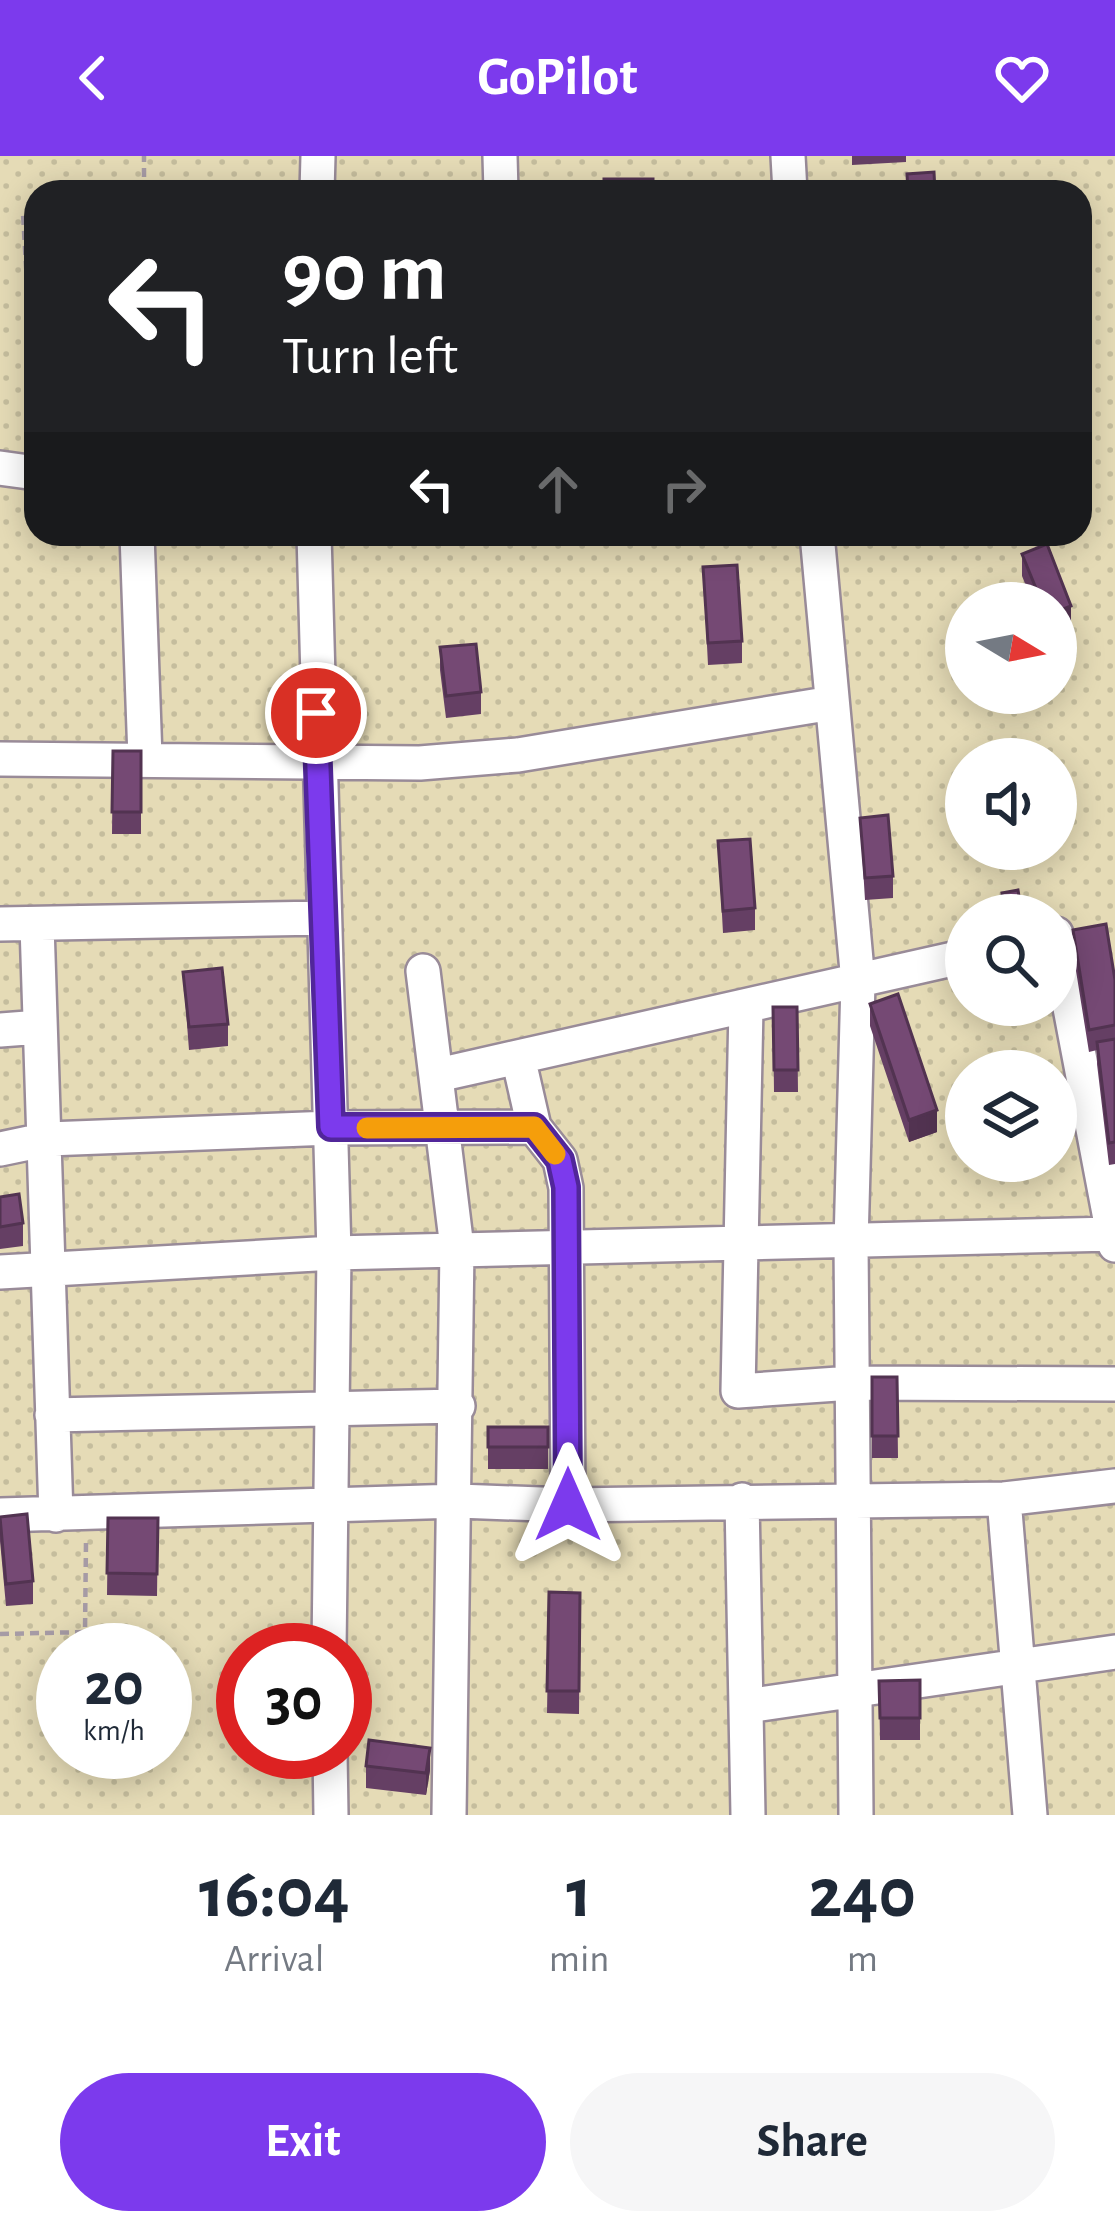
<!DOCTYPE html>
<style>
:root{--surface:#fff;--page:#f6f6f7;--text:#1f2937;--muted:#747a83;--accent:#7c3aed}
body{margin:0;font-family:"Alegreya Sans",sans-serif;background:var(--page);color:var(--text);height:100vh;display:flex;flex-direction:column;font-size:45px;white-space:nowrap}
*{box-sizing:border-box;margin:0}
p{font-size:39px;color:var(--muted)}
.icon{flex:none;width:66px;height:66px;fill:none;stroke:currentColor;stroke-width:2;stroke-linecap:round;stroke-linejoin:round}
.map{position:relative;height:1659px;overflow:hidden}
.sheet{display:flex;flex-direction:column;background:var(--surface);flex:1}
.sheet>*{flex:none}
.banner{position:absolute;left:24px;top:24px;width:1068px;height:366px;border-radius:36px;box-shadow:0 6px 30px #0003;background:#202124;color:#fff;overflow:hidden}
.needle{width:78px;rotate:100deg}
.controls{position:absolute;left:945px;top:426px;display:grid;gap:24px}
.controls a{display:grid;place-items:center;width:132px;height:132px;border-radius:50%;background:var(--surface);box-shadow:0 6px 30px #0003;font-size:60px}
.speed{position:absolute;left:36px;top:1467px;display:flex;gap:24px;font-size:60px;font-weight:700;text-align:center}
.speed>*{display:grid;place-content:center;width:156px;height:156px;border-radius:50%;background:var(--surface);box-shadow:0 6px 30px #0003;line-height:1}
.speed small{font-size:30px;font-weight:400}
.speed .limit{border:18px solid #d22;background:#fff;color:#111}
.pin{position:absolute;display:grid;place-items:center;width:102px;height:102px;color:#fff;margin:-51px;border:6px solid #fff;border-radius:50%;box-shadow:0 3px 12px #0007}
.me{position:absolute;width:132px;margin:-66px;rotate:0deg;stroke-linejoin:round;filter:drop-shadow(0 0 9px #0008)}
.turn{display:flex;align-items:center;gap:42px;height:252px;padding:0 60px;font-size:54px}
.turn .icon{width:156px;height:156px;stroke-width:2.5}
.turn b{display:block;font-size:84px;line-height:102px}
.lanes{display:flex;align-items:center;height:114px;padding:0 60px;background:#0003;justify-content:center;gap:60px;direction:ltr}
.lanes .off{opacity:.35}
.eta{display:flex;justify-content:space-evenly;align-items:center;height:204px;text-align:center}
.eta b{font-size:72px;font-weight:600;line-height:84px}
.cta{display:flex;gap:24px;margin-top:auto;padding:24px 60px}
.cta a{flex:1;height:138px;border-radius:72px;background:var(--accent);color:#fff;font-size:48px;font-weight:600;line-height:138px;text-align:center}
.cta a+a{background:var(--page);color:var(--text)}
header{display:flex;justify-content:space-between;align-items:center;height:156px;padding:0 60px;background:var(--accent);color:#fff;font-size:54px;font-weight:600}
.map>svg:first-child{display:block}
</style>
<header><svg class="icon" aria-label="back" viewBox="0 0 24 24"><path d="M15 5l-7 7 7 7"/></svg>GoPilot<svg class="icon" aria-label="heart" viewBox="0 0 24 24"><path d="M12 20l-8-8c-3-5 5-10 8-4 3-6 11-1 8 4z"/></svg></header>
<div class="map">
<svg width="1115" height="1659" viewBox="0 0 1115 1659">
<defs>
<pattern id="sand-dots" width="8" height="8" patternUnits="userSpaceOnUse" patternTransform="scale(3)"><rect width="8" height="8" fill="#e5dbb6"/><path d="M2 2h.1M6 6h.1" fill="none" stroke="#c5bd9d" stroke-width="1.8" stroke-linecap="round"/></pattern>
</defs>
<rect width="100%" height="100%" fill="#eedfed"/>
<path fill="url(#sand-dots)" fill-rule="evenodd" d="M0,0H1115V1659H0ZM36,36H1080V378H36ZM966,447H1056V537H966ZM966,603H1056V693H966ZM966,759H1056V849H966ZM966,915H1056V1005H966ZM63,1494H165V1596H63ZM243,1494H345V1596H243Z"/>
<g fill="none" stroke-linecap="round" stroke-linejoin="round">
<defs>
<path id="minor" d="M500,0L501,36
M788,0L790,36
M317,36L318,0
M0,312L36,317
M137,378L145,602
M314,378L334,1097L329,1494
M817,378L858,826L851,1087L856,1659
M0,603L420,607L518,599L832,547
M0,768L323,762
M37,769L56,1359
M1056,778L1115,1089
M423,815L457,1092L449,1659
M746,851L738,1235L852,1227L1115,1228
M0,874L40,871
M518,901L534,971L560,1004L566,1032L568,1349
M438,919L966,800
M0,993L48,983L331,972L534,971
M0,1116L334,1097L1113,1078
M52,1259L458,1250
M1004,1343L1030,1659
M742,1344L748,1659
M0,1359L458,1345L568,1349L1004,1343L1115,1330
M747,1550L1115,1496
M330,1596L331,1659"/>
</defs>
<use href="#minor" stroke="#998b98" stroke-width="38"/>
<path stroke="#a69ba5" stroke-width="4.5" stroke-dasharray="9 6" stroke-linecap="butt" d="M144,36V0
M36,59L23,58L30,178H36
M0,1478L85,1476L86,1386"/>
<use href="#minor" stroke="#fff" stroke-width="33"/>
</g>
<path fill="#653f64" d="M852,0H906V6L852,9Z
M1047,388L1071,450V472L1056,478V447H1033L1022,420V398Z
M703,411L742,485V507L708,509Z
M440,491L481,536V558L446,562L440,514Z
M113,595H141V678H112Z
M860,662L893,720V742L865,744Z
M718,685L755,752V774L723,777Z
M1073,774L1115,824V1008L1109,1009L1097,908V894L1089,896L1073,796Z
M183,816L228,868V890L189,894Z
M870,848L937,976L909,986L870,870Z
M773,851H797L798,936H774Z
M0,1041L23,1067V1090L0,1093Z
M872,1221H897L898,1302H872Z
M488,1271H548V1313H488Z
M0,1361L33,1425V1448L6,1450L0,1385Z
M108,1362H158L157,1440L107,1439Z
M549,1436L580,1437L579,1558L547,1557Z
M920,1524V1584H880L879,1525Z
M366,1610L430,1614L426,1639L366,1632Z"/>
<path fill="#523351" d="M1071,450V472L1056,478V456Z
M937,954V976L909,986V964Z
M430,1592V1614L426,1639V1617Z"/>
<path fill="#754974" stroke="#523351" stroke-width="3" d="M934,16L935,36H908L907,18Z
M604,23H653V36H604Z
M1047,388L1071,450L1056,456V447H1042L1022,398Z
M737,409L742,485L708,487L703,411Z
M476,488L481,536L446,540L440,491Z
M113,595H141V656H112Z
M888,659L893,720L865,722L860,662Z
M750,683L755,752L723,755L718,685Z
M1018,734L1022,759H1005L1002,737Z
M1106,768L1115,824V869L1089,874L1073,774Z
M222,812L228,868L189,871L183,816Z
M898,838L937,954L909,964L870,848Z
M773,851H797L798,914H774Z
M1115,883V986L1109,987L1097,886Z
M19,1038L23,1067L0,1071V1041Z
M872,1221H897L898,1280H872Z
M488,1271H548V1291H488Z
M27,1358L33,1425L6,1428L0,1361Z
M108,1362H158L157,1418L107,1417Z
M549,1436L580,1437L579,1535H547Z
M920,1524V1562H880L879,1525Z
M369,1584L430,1592L426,1617L366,1610Z"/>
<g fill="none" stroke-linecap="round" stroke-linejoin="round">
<defs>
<path id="route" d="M316,557L331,971H534L560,1004L566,1031L568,1349"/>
</defs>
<use href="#route" stroke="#51269a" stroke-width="30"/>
<use href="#route" stroke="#7c3aed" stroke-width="21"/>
<path stroke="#f59e0b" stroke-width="21" d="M367,972L534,971L555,998"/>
</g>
</svg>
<div class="controls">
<a><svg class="needle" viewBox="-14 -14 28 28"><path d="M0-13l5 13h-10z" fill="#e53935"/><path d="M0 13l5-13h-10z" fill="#747a83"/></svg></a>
<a><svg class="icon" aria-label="sound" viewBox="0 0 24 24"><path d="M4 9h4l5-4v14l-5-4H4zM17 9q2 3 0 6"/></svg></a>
<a><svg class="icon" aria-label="search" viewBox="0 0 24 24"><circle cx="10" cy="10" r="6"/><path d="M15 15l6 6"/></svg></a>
<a><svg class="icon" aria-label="layers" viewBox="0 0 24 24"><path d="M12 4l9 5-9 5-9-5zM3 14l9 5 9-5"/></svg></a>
</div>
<div class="speed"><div>20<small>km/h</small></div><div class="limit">30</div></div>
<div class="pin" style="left:316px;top:557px;background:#d93025"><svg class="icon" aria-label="arrive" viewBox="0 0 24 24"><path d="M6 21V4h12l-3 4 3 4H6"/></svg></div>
<svg class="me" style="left:568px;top:1349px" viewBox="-20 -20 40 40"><path d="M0-17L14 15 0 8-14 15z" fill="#7c3aed" stroke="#fff" stroke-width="4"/></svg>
<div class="banner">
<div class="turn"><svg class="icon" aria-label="left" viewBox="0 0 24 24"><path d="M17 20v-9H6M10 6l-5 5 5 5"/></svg><div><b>90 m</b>Turn left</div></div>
<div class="lanes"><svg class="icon" aria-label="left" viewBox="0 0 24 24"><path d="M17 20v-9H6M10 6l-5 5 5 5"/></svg><svg class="icon off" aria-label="ahead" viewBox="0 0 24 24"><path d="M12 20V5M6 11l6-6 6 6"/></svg><svg class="icon off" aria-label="right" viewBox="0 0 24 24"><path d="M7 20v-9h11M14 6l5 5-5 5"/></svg></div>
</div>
</div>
<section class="sheet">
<div class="eta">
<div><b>16:04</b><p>Arrival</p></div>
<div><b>1</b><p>min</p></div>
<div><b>240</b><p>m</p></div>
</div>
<div class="cta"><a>Exit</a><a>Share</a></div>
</section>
